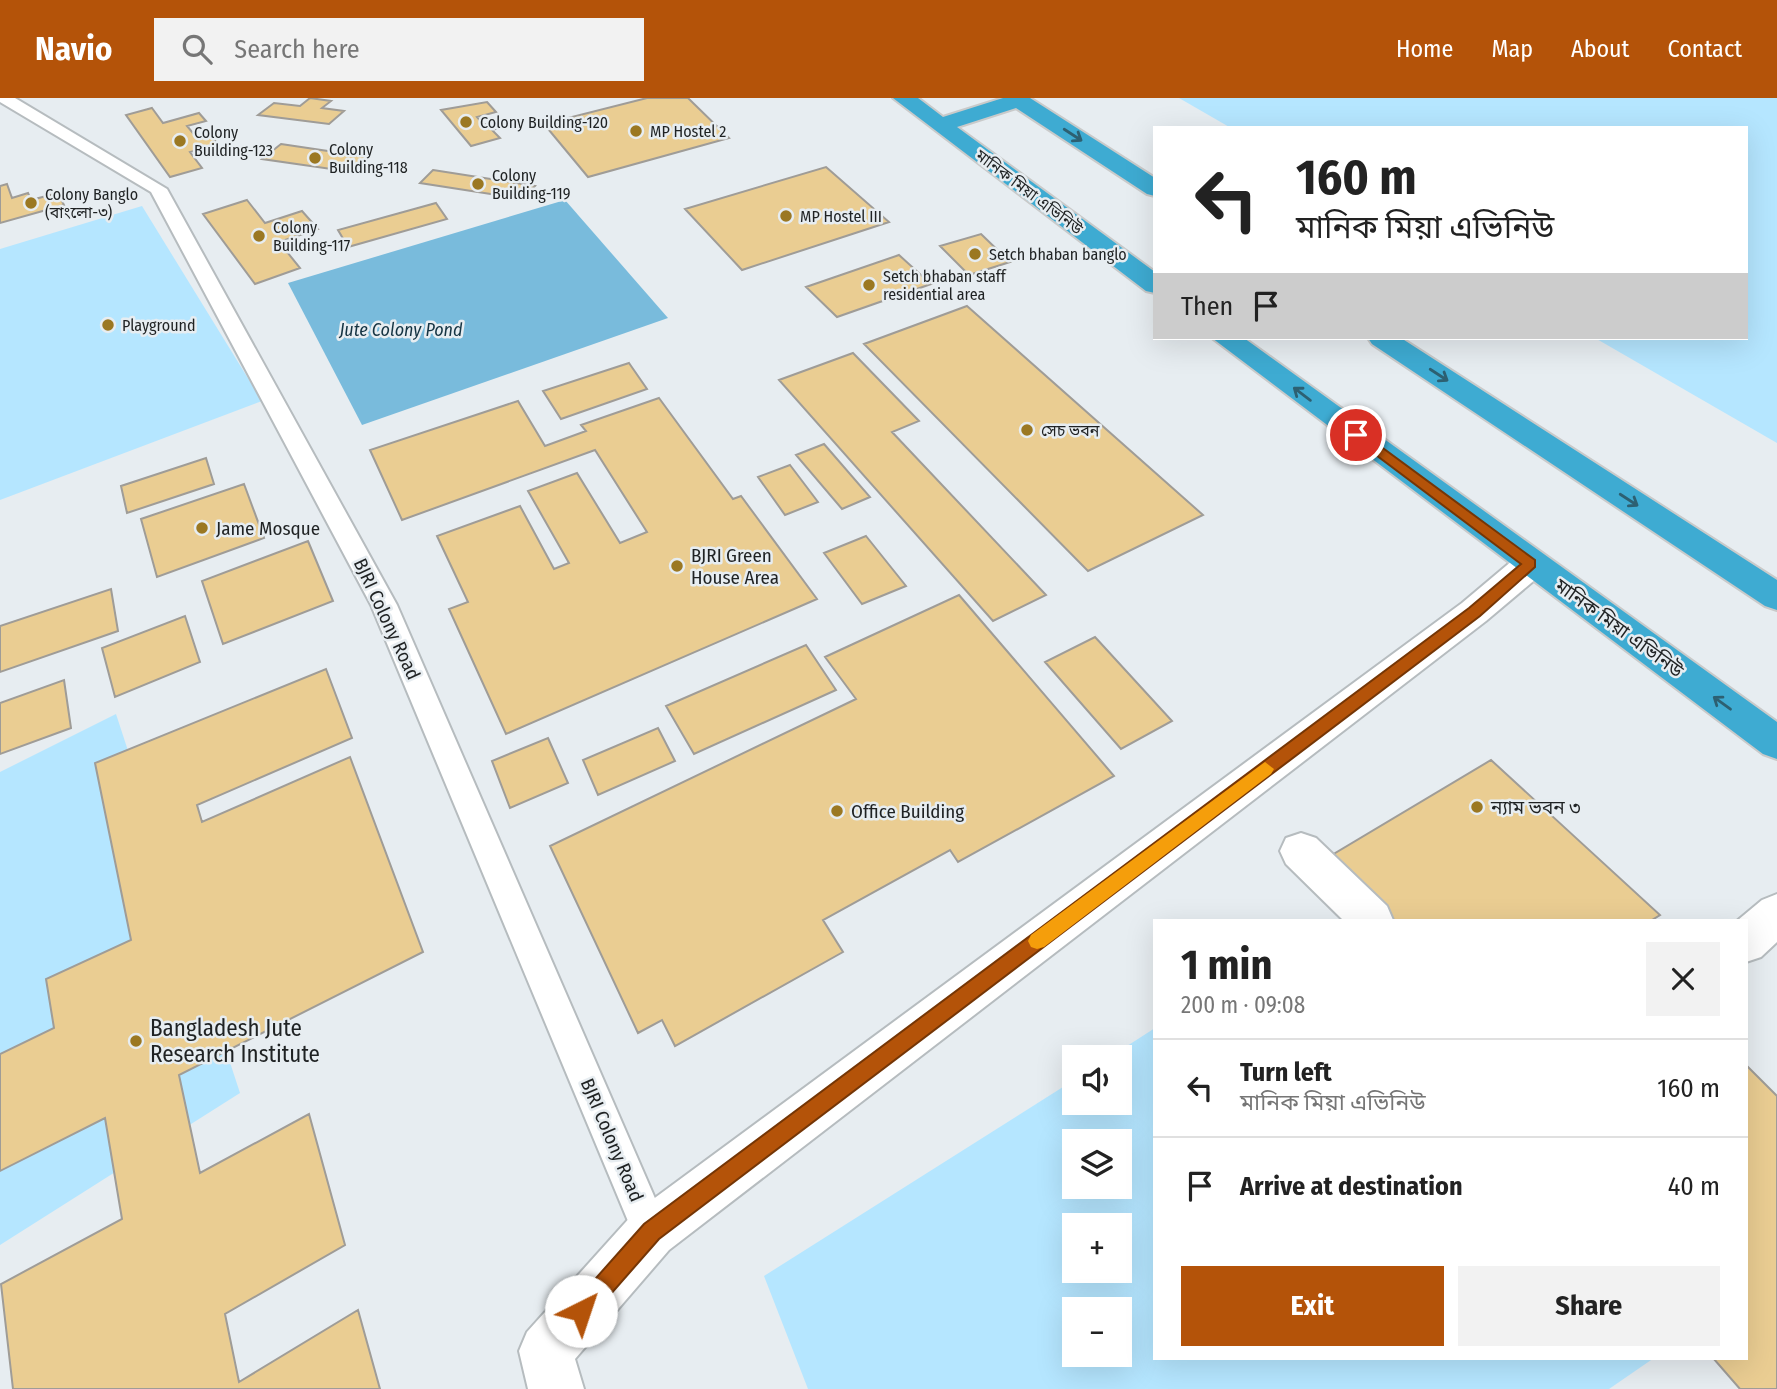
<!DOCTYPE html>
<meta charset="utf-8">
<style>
:root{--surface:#fff;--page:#f2f2f2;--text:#222;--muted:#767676;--line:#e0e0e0;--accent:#b45309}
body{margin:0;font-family:"Fira Sans Condensed","Noto Sans Bengali",sans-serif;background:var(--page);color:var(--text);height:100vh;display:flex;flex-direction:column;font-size:26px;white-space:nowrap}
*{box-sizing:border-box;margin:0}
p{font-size:23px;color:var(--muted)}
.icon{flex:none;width:38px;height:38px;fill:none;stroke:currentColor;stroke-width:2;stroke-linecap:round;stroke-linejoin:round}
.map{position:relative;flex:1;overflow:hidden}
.panel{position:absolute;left:1153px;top:821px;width:595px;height:441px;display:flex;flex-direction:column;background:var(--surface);border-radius:0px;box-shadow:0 7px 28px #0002}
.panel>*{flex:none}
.guide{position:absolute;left:1153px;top:28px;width:595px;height:214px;border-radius:0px;box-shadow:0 7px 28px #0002;background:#fff;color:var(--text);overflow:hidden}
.buttons{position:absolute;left:1062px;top:947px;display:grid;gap:14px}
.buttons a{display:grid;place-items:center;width:70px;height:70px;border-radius:0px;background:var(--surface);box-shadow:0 7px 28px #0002;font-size:35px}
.pin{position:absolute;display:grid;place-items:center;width:60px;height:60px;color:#fff;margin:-30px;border:4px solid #fff;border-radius:50%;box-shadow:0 2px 7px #0007}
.me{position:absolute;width:77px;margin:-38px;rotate:41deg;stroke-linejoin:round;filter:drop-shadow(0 0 5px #0008)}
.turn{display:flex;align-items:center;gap:24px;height:147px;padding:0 28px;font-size:32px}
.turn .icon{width:91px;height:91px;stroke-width:2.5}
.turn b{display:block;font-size:49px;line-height:60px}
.then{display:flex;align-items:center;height:66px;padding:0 28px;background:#0003;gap:14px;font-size:26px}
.round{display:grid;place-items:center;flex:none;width:74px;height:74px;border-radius:0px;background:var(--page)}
.head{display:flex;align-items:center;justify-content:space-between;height:119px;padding:0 28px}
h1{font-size:42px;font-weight:700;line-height:52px}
.action{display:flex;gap:14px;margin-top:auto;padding:14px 28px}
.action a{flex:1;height:80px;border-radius:0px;background:var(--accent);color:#fff;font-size:28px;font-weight:700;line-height:80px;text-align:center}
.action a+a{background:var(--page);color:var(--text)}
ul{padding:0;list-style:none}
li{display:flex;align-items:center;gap:21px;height:98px;padding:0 28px;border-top:2px solid var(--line)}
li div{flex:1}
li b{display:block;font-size:26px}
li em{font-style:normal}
header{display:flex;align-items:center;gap:42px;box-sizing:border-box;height:98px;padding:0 35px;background:var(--accent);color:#fff}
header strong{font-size:33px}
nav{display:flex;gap:38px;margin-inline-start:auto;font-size:24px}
.search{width:490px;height:63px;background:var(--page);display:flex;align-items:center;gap:18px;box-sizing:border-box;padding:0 24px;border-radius:0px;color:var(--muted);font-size:26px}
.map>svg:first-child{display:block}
</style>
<header>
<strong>Navio</strong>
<div class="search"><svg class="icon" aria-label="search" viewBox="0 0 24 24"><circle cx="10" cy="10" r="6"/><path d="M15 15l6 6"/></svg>Search here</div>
<nav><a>Home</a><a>Map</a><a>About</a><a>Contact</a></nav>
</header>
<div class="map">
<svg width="1777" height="1291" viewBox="0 0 1777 1291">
<rect width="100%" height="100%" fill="#e7edf1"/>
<path fill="#b5e6ff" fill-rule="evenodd" d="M1179,0H1777V345L1595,240H1746V30H1231Z
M142,108L262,303L0,402V151Z
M116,616L240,995L0,1147V674Z
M1155,930V1260H1654L1609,1291H808L764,1178L1074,982V1004H1120V959H1110ZM1120,1043V1088H1074V1043ZM1120,1127V1172H1074V1127ZM1120,1211V1256H1074V1211Z"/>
<path fill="#79bbdc" d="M565,102L668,220L362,327L288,185Z"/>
<path fill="#eacd92" stroke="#9f9c97" stroke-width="2" d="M310,0L331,3L322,10L344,13L329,26L258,17L274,5L300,8Z
M647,0H688L729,40L588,79L544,26Z
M487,4L496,14L477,19L484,27L500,22L506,28L492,32L500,40L471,48L441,12Z
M152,10L163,25L199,15L206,23L187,28L197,40L210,37L218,46L190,54L202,70L170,79L126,17Z
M281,46L368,59L352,74L262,61Z
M826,69L889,124L742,172L685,111Z
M433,72L535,88L523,101L420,85Z
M7,86L12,100L28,95L31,102L58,95L64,107L0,125V88Z
M247,102L265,125L302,113L318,131L279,144L300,170L255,186L203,116Z
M436,105L447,121L348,149L338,132Z
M981,136L1010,164L969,177L940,148Z
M899,157L931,186L837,219L806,189Z
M967,208L1203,417L1088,473L864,246Z
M853,255L919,323L892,334L1046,497L993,523L779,282Z
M629,265L647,291L561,321L543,293Z
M659,300L733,401L741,398L817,501L506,636L449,511L468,504L437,438L520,408L554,471L569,465L528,393L577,375L620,445L647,434L595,352L402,422L370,352L518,303L545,348L586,333L581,327Z
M824,346L870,399L842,411L796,357Z
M206,360L214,386L127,415L121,388Z
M790,367L818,404L785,417L758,379Z
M244,386L264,440L157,479L141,421Z
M866,438L906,488L862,506L824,455Z
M308,443L333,503L223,546L202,483Z
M111,491L118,533L0,574V528Z
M959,497L1114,678L958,764L950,752L823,822L843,854L675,948L662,922L638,935L550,748L856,601L825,559Z
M185,518L200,564L115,599L102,550Z
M1095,539L1172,623L1121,651L1045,564Z
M806,547L836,592L694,656L666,608Z
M326,571L352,640L197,707L202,724L350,659L423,854L179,977L200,1075L309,1016L345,1147L225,1216L239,1284L358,1212L380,1291H13L1,1186L122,1121L105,1020L0,1073V956L54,930L46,881L131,842L95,665Z
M64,582L71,630L0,656V605Z
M658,630L675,663L598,697L583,662Z
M548,640L568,685L510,710L492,663Z
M1491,662L1660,817L1652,822H1393L1332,757Z
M1746,967L1777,998V1291H1740L1713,1260H1746Z"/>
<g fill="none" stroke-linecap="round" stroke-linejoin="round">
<defs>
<path id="service" d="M0,0H15L167,91L397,507L664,1121L670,1134L664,1147L651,1153L638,1147L371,507L151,94L0,4Z"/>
<path id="minor" d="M1531,454L1543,457L1548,466L1543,475L1486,523L669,1152L575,1261L584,1291H528L519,1253L527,1234L633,1116L1462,505L1519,457Z
M1301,735L1316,740L1387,808L1393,822H1343L1286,766L1280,753L1286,740Z
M1777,796V844L1761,859L1746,864V822H1738L1762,802Z"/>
<path id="trunk" d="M893,0H918L943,19L1003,0H1030L1155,80V98L1147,96L1016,10L957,29L1155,174V195L1146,193Z
M1212,240H1244L1777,624V661L1763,656Z
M1368,240H1401L1777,482V512L1765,508L1372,246Z"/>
</defs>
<use href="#service" stroke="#b6bcbf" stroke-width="4"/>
<use href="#minor" stroke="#b6bcbf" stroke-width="4"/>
<use href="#trunk" stroke="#c9caca" stroke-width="4"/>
<use href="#service" fill="#fff" fill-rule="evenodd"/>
<use href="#minor" fill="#fff" fill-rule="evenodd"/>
<use href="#trunk" fill="#3eabd2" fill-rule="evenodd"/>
</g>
<defs><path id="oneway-shaft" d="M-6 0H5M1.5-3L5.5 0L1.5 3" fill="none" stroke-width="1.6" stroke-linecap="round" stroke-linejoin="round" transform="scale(1.75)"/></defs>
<g stroke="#2d6072">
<use href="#oneway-shaft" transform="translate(1073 37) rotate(33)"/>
<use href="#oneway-shaft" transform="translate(1439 277) rotate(33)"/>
<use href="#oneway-shaft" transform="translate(1302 296) rotate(-143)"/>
<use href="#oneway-shaft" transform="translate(1629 402) rotate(33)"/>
<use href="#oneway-shaft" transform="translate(1722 605) rotate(-144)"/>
</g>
<path fill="#b45309" stroke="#753606" stroke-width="2" d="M1352,334H1361L1535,462V469L1480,518L659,1141L589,1221L581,1224L573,1221L570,1213L573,1206L644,1126L1469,510L1521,466L1352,339Z"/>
<path fill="#f59e0b" d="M1265,664L1274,671L1271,676L1044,849L1037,851L1031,849L1028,843L1031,837Z"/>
<g fill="#9b7822" stroke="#e7edf1" stroke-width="2.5">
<circle cx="466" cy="24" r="7"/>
<circle cx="636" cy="33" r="7"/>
<circle cx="180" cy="43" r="7"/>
<circle cx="315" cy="60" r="7"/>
<circle cx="478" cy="86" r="7"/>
<circle cx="31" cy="105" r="7"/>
<circle cx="786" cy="118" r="7"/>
<circle cx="259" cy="138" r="7"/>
<circle cx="975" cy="156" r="7"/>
<circle cx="869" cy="187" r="7"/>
<circle cx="108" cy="227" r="7"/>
<circle cx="1027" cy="332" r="7"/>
<circle cx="202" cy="430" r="7"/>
<circle cx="677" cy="468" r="7"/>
<circle cx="1477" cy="709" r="7"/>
<circle cx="837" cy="713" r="7"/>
<circle cx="136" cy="943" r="7"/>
</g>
<g text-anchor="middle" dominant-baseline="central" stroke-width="5" stroke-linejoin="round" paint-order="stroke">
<g font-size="16" fill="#1f2223" stroke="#e7edf1" text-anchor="start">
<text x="480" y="24">Colony Building-120</text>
<text x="650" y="33">MP Hostel 2</text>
<text x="194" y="34">Colony<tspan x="194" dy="18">Building-123</tspan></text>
<text x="329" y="51">Colony<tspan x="329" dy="18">Building-118</tspan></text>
<text x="492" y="77">Colony<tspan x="492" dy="18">Building-119</tspan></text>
<text x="45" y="96">Colony Banglo<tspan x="45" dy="18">(বাংলো-৩)</tspan></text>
<text x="800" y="118">MP Hostel III</text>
<text x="273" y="129">Colony<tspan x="273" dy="18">Building-117</tspan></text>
<text x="989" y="156">Setch bhaban banglo</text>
<text x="883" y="178">Setch bhaban staff<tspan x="883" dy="18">residential area</tspan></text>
<text x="122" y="227">Playground</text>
<text x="1041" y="332">সেচ ভবন</text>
</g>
<g font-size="16" fill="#1f2223" stroke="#e7edf1">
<text transform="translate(1029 94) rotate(37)">মানিক মিয়া এভিনিউ</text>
</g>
<g font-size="18" font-style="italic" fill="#153443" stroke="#e7edf1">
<text x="401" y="232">Jute Colony Pond</text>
</g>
<g font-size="19" fill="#1f2223" stroke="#e7edf1" text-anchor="start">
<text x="216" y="430">Jame Mosque</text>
<text x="691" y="457">BJRI Green<tspan x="691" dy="22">House Area</tspan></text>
<text x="1491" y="709">ন্যাম ভবন ৩</text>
<text x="851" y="713">Office Building</text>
</g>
<g font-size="19" fill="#1f2223" stroke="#e7edf1">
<text transform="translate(387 521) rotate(65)">BJRI Colony Road</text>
<text transform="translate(1619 530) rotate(36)">মানিক মিয়া এভিনিউ</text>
<text transform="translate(612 1042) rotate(67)">BJRI Colony Road</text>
</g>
<g font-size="23" fill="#1f2223" stroke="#e7edf1" text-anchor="start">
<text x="150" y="930">Bangladesh Jute<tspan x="150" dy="26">Research Institute</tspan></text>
</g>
</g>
</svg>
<div class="buttons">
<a><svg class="icon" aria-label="sound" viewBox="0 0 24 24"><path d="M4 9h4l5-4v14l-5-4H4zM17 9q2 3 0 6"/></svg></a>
<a><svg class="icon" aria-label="layers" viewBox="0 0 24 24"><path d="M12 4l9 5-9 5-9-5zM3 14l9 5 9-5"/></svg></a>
<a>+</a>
<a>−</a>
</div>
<div class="pin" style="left:1356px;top:337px;background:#d93025"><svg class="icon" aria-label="arrive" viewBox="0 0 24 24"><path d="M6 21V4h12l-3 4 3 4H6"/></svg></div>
<svg class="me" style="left:581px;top:1213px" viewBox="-20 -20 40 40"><circle r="19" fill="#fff"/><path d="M0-13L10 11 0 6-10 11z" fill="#b45309"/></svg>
<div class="guide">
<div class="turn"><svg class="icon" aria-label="left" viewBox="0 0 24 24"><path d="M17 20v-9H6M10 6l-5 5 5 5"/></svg><div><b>160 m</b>মানিক মিয়া এভিনিউ</div></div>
<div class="then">Then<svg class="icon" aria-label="arrive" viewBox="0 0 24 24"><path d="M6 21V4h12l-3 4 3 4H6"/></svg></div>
</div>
<section class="panel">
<div class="head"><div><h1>1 min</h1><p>200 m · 09:08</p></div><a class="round"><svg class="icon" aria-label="close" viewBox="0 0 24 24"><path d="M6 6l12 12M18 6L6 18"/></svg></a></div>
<ul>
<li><svg class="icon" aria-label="left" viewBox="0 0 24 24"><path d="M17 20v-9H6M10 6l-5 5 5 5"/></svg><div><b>Turn left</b><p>মানিক মিয়া এভিনিউ</p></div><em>160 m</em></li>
<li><svg class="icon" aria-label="arrive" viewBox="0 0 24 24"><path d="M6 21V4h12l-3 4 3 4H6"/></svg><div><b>Arrive at destination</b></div><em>40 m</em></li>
</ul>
<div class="action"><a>Exit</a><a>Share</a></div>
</section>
</div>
